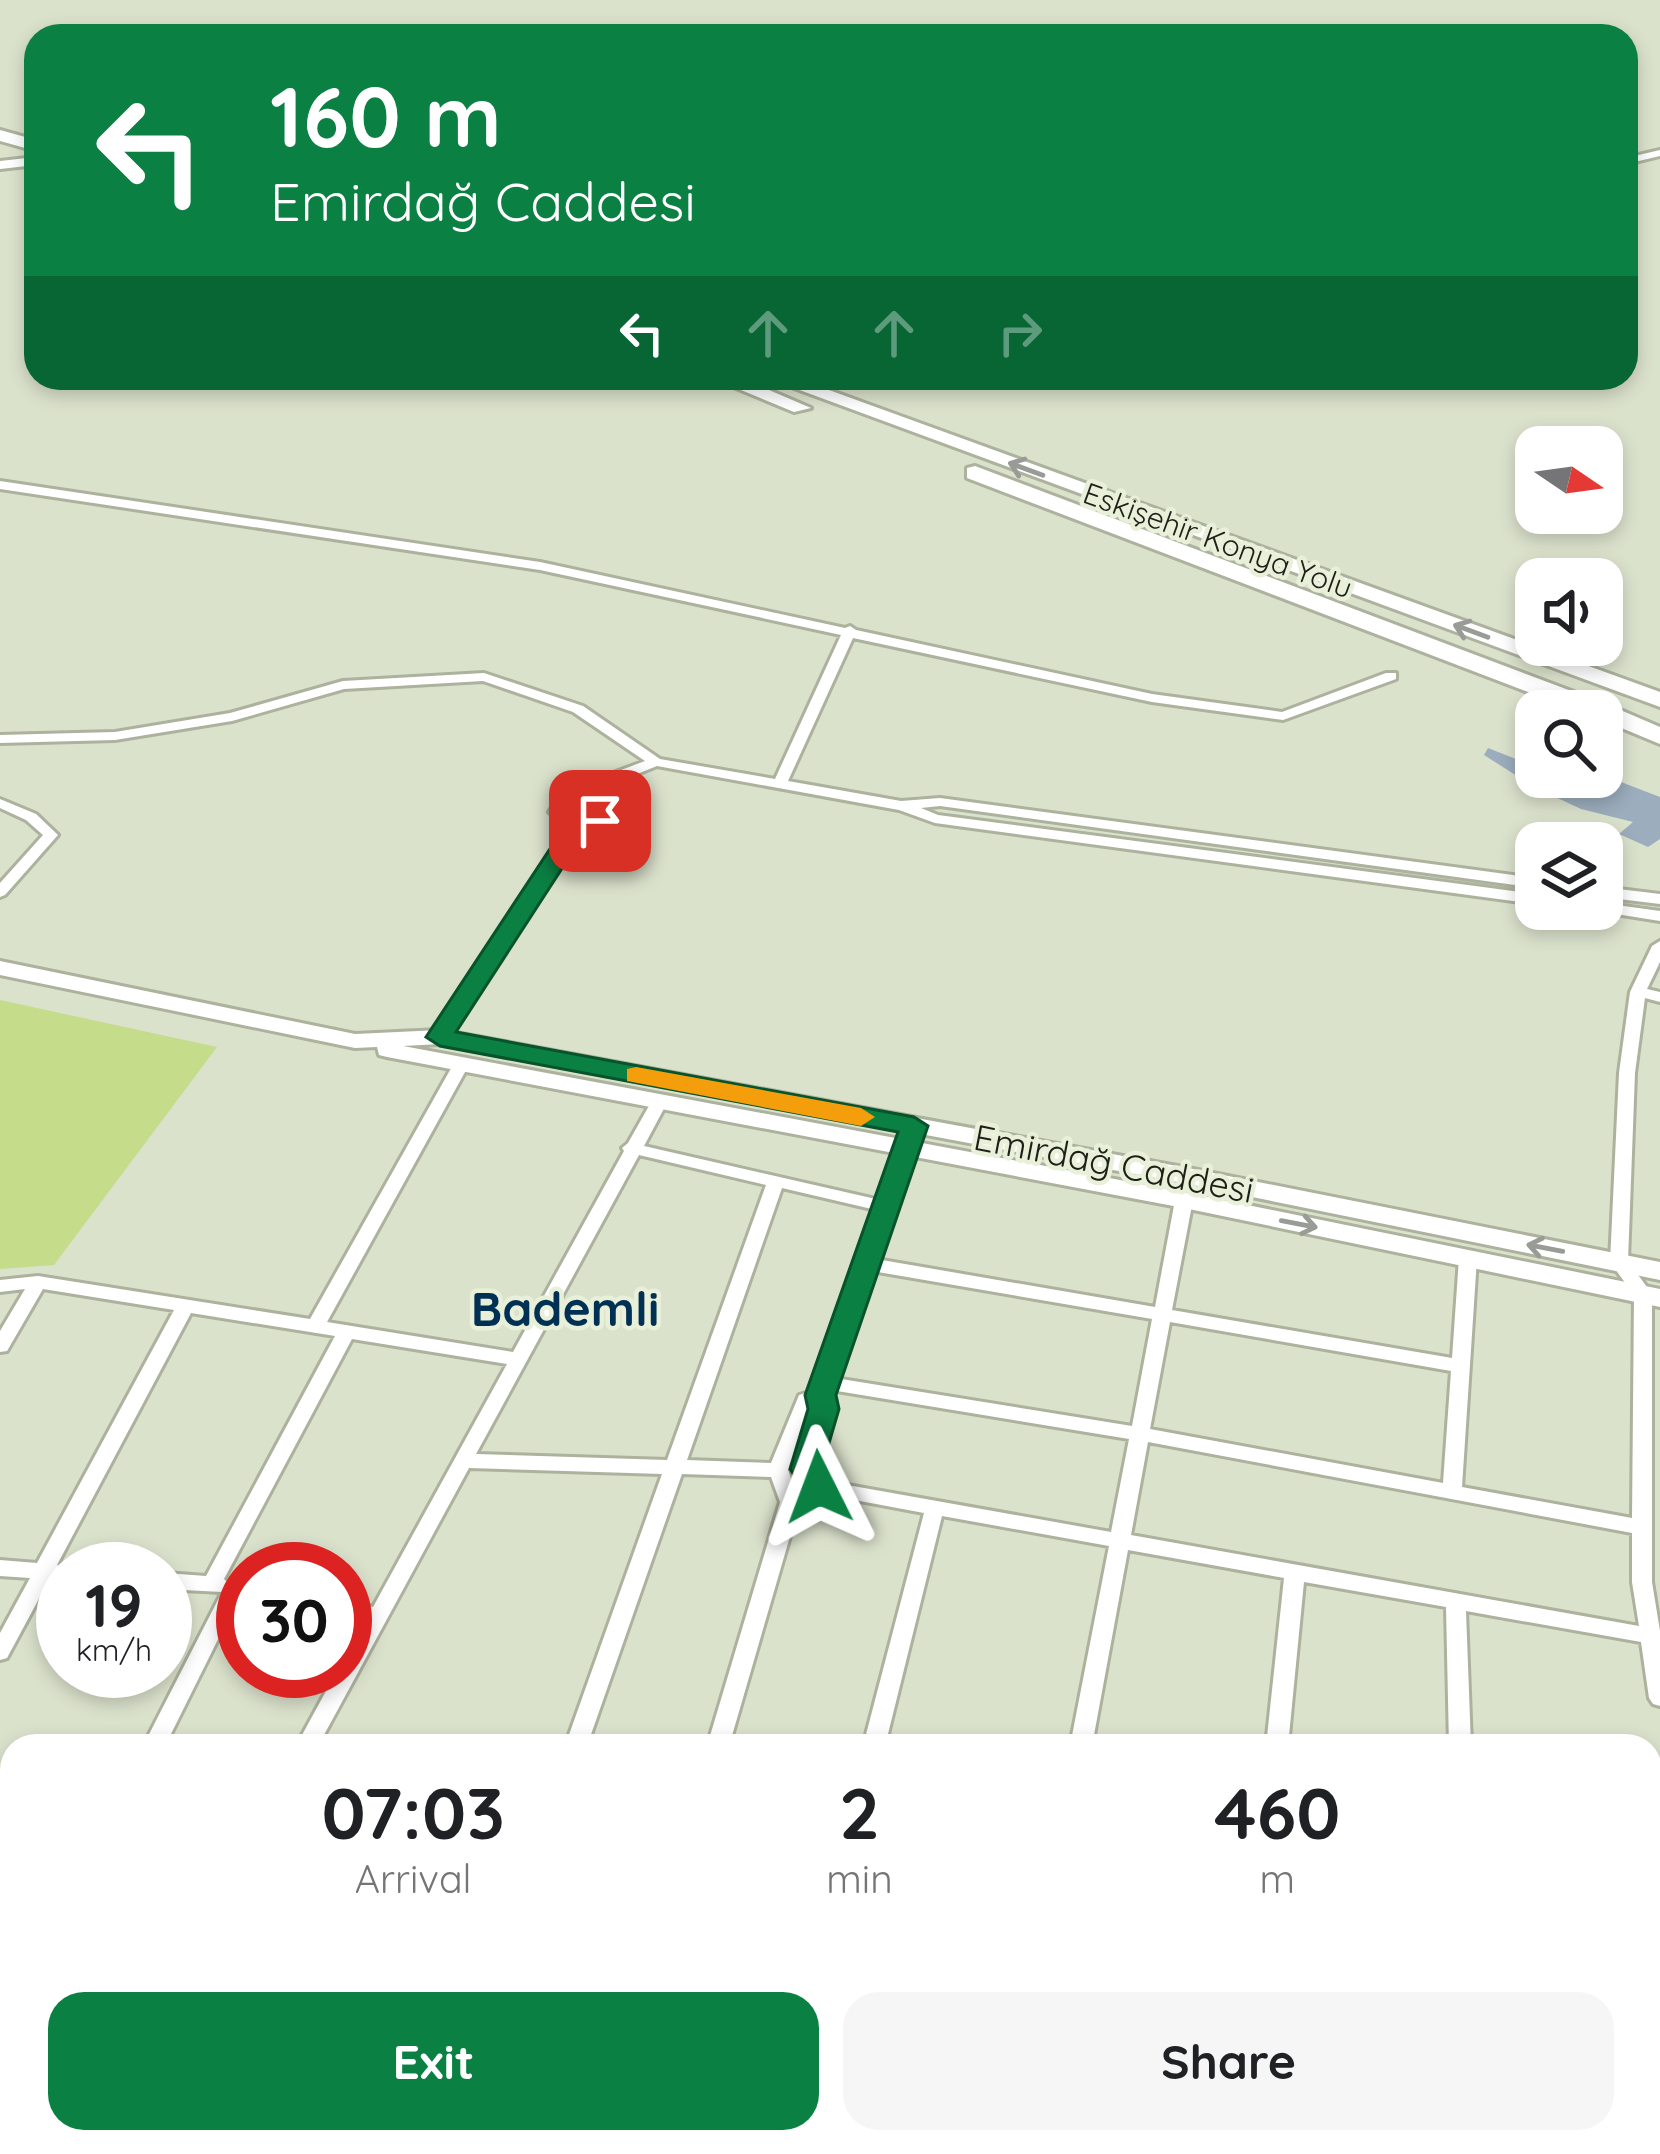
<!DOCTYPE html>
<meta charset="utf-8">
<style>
:root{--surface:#fff;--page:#f6f6f6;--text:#202124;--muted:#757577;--accent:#0b8043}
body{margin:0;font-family:Quicksand,sans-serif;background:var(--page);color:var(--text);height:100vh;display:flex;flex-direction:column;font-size:45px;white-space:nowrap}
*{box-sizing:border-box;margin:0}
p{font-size:39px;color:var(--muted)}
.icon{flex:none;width:66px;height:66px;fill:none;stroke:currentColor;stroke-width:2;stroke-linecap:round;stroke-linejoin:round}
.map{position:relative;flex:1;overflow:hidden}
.details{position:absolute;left:0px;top:1734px;width:1662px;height:420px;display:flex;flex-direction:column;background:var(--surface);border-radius:36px 36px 0 0;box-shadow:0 6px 18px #0003}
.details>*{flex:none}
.top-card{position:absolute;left:24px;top:24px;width:1614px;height:366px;border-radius:36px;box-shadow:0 6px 18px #0003;background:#0b8043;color:#fff;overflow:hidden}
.needle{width:78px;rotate:103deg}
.fabs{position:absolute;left:1515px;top:426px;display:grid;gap:24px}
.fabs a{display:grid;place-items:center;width:108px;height:108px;border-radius:24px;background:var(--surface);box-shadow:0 6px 18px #0003;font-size:60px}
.speed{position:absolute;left:36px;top:1542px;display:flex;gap:24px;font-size:60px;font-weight:700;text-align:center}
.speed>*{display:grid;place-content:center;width:156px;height:156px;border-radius:50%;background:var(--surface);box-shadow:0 6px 18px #0003;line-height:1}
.speed small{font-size:30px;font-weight:400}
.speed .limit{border:18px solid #d22;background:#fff;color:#111}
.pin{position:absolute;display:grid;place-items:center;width:102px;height:102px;color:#fff;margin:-51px;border-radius:24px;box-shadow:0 6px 18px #0006}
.me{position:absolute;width:132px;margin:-66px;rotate:357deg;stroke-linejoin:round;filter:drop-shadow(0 0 9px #0008)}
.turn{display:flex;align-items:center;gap:42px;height:252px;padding:0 48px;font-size:54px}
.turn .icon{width:156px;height:156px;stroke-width:2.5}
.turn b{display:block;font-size:84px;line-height:102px}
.lanes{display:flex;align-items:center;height:114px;padding:0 48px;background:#0003;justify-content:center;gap:60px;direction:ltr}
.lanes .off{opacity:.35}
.eta{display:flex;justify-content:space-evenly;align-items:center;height:204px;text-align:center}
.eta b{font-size:72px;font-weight:700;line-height:84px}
.cta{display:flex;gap:24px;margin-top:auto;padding:24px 48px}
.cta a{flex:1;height:138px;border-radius:36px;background:var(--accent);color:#fff;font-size:48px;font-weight:700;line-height:138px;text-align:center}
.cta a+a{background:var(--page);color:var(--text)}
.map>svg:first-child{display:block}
</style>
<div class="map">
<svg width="1660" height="2154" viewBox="0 0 1660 2154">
<rect width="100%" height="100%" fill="#dbe2cc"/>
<path fill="#c5dc8a" d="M0,1000L217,1047L54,1265L0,1269Z"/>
<path fill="#9cadbd" d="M1488,748L1536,767V777H1608L1660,797V839L1648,847L1619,834L1633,822L1581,809L1536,788L1484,755Z"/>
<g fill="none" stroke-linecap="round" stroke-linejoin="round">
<defs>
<path id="minor" d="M1660,150V156L1626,164V158Z
M0,481L540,562L845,628L850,626L856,630L1152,694L1282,712L1386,673H1396V679L1283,720L1152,702L853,638L788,781L901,801L940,798L1536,878V888L940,806L921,808L938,815L1536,894V904L935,823L899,810L657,766L590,793L614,811L605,824L581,831L446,1040H434L432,1037L568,829L549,812L551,809L584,784L645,761L573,712L483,681L344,689L232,721L115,740L0,743V735L115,732L230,713L343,681L484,673L583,706L660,759L775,779L841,635L540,570L0,489ZM580,799L599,812L595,818L578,823L565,812Z
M0,799L36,814L58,835L5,895L0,897V883L43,835L26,820L0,808Z
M1602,887L1660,894V904L1602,897Z
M1602,903L1660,911V921L1597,911L1595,909H1602Z
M1660,941V962L1647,989L1660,992V1002L1645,998L1635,1073L1628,1261L1652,1294V1582L1660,1631V1706L1653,1704L1649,1698L1641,1642L1466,1611L1471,1746H1449L1446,1607L1304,1582L1288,1746H1266L1284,1578L1128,1550L1092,1746H1070L1109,1546L942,1516L885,1746H863L924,1513L812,1492L796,1469L813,1406L788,1470L800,1502L729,1746H707L780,1502L771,1477L682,1474L587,1746H565L662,1474L469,1468L318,1746H296L337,1671H345V1657L365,1621L345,1618V1602L373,1607L507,1364L352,1339L224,1579L227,1582L234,1579L241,1582L243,1589L165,1746H143L222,1592L165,1589V1573L206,1576L335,1336L191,1313L57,1565L71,1569H63V1581L49,1580L7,1658L0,1660V1633L30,1578L0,1576V1560L37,1563L174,1310L43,1289L7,1351L0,1352V1331L25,1289L0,1292V1280L38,1276L310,1319L454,1063L462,1058L470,1063L327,1322L513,1352L624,1151L622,1148L628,1143L654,1097L660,1096L668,1101L644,1146L880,1200L906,1126L914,1121L922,1126L876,1259L1155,1307L1175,1200L1184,1194L1193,1200L1172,1310L1452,1358L1459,1258L1468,1252L1474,1254L1477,1258L1462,1487L1632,1518L1634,1295L1610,1262L1619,1073L1630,992L1652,946ZM639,1155L766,1185L667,1460L476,1454ZM782,1188L876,1210L859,1258L854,1263L856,1266L812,1391L799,1395L797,1400L771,1463L687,1460ZM872,1271L1152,1319L1132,1426L835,1378ZM1170,1322L1451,1371L1443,1483L1150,1429ZM831,1390L1129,1439L1111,1532L825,1481L816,1468L832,1409ZM1148,1442L1632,1533V1582L1639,1626L1131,1535Z
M1650,1846L1660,1847V1865L1650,1864Z
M165,2142H190L185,2154H160Z
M591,2142H615L611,2154H587Z"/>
<path id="tertiary" d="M36,157V165L0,169V161Z
M0,1909H12V1933H0Z
M1202,2142H1274L1279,2144L1284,2154H1212L1207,2152Z"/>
<path id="secondary" d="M0,961L355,1034L440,1030L1188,1168L1660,1262V1280L1188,1184L440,1044L403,1046L1184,1192L1660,1289V1307L1184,1208L387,1057L379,1055L377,1047L355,1048L0,975Z"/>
<path id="trunk" d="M0,130L36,140V151L0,141Z
M712,378H741L811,408L794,412Z
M767,378H796L1660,692V707Z
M975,466L1611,706L1660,727V744L1602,720V711H1578L967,478V468Z"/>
</defs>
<use href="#minor" stroke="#acb29d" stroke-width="6"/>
<use href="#tertiary" stroke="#acb29d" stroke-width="6"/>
<use href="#secondary" stroke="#acb29d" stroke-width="6"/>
<use href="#trunk" stroke="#acb29d" stroke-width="6"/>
<use href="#minor" fill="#fff" fill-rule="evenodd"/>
<use href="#tertiary" fill="#fff" fill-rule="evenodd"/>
<use href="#secondary" fill="#fff" fill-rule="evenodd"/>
<use href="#trunk" fill="#fff" fill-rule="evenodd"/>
</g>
<defs><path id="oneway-shaft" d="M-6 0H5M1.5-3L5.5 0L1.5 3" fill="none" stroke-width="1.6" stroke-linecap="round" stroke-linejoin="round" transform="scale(3)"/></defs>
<g stroke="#999b97">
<use href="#oneway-shaft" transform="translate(1026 469) rotate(-160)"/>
<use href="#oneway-shaft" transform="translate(1471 631) rotate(-160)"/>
<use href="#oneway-shaft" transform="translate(1299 1224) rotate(11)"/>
<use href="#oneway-shaft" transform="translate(1545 1248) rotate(-169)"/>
</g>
<path fill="#0b8043" stroke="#07532c" stroke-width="3" d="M600,814L612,821L585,833L456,1032L914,1117L928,1126L836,1395L839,1409L822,1467L835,1487L831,1495H808L790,1469L808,1409L805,1395L898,1132L440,1046L426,1037L567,823Z"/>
<path fill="#f59e0b" d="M636,1067L861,1108L875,1117L861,1126L627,1081V1069Z"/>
<g text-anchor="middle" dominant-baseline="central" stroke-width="9" stroke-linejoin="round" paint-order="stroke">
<g font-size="30" fill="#1d2018" stroke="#e8f0d9">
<text transform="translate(1218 540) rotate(20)">Eskişehir Konya Yolu</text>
</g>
<g font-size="36" fill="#1d2018" stroke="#e8f0d9">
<text transform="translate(1114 1163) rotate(11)">Emirdağ Caddesi</text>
</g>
<g font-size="48" font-weight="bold" fill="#003154" stroke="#e8f0d9">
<text x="565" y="1308">Bademli</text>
</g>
</g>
</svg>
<div class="fabs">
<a><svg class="needle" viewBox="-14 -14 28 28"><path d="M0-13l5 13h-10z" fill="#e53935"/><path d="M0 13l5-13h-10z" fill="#757577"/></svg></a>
<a><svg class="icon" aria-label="sound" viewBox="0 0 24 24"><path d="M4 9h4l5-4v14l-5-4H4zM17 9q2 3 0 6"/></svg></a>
<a><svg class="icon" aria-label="search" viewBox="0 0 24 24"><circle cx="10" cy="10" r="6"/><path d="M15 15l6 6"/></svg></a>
<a><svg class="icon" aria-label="layers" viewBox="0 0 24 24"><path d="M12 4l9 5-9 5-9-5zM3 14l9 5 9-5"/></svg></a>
</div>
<div class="speed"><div>19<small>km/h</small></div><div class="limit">30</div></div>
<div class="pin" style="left:600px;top:821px;background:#d93025"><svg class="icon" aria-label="arrive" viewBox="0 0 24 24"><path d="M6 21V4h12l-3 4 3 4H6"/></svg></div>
<svg class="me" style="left:819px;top:1487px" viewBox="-20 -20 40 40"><path d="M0-17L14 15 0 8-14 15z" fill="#0b8043" stroke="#fff" stroke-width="4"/></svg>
<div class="top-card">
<div class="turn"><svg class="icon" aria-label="left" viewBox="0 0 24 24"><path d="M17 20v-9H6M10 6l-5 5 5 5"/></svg><div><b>160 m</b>Emirdağ Caddesi</div></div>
<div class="lanes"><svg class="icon" aria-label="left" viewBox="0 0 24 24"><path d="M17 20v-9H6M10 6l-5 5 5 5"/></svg><svg class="icon off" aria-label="ahead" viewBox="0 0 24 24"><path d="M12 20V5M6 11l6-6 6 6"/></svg><svg class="icon off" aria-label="ahead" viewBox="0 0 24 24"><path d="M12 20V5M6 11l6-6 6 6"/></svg><svg class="icon off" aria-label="right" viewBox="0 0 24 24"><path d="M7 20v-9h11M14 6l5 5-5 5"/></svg></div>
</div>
<section class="details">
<div class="eta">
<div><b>07:03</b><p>Arrival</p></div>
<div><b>2</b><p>min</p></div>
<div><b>460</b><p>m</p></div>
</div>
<div class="cta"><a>Exit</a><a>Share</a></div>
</section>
</div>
